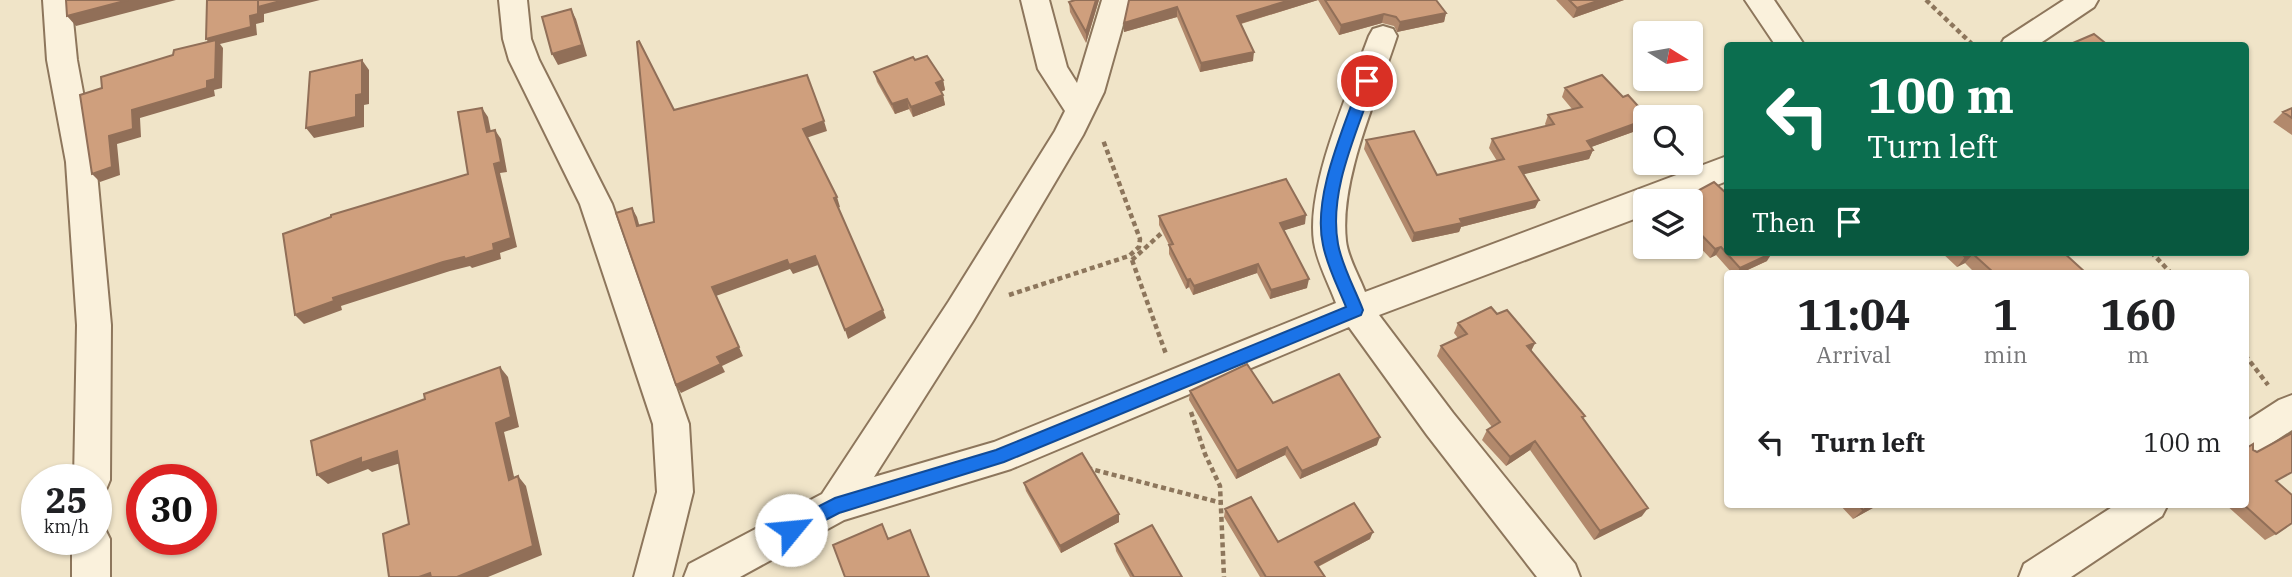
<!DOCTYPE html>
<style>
:root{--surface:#fff;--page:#f6f6f6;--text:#202124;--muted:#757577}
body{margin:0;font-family:"IBM Plex Serif",serif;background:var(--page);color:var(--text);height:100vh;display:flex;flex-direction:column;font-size:26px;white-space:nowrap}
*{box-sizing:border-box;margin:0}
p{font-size:23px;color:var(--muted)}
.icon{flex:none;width:38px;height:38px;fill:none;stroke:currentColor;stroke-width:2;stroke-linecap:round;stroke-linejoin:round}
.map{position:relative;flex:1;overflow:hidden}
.details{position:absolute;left:1724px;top:270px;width:525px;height:238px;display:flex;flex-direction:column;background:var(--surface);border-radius:7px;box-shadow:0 2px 5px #0004}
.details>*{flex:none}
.hud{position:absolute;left:1724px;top:42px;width:525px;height:214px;border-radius:7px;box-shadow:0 2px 5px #0004;background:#0b6e4f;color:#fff;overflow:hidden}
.needle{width:46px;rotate:101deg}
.fabs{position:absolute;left:1633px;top:21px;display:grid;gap:14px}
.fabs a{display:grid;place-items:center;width:70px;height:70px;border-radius:7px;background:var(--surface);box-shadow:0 2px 5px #0004;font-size:35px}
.speed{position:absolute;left:21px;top:464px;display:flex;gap:14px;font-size:35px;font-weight:700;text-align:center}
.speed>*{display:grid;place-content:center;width:91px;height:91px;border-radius:50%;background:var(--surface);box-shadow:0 2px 5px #0004;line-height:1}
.speed small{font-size:18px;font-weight:400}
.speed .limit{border:10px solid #d22;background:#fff;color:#111}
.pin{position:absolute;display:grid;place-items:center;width:60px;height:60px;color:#fff;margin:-30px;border:4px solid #fff;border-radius:50%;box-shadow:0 2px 7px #0007}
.me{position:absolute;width:77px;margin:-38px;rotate:62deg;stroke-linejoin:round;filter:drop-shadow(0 0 5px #0008)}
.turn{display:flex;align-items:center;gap:24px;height:147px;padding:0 28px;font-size:32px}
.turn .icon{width:91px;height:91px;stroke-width:2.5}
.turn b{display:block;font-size:49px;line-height:60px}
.then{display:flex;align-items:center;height:66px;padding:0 28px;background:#0003;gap:14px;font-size:26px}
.eta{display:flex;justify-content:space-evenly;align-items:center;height:119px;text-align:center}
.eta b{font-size:42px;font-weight:700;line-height:49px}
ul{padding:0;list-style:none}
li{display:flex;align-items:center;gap:21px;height:105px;padding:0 28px}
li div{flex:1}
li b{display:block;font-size:26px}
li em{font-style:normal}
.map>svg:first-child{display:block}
</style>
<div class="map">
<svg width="2292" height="577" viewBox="0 0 2292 577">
<rect width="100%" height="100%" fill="#f0e4c8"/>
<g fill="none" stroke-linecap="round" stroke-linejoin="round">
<defs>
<path id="minor" d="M43,0H71L77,60L96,162L111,325L110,480L105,492L96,495V480H74L77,325L66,162L47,60Z
M499,0H527L531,39L539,60L612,204L689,424L693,492L672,577H634L657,492L653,424L580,204L509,60L503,39Z
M1021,0H1049L1067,67L1077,83L1102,0H1130L1104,92L1083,135L973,321L874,477L994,442L1336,303C1329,284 1317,262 1314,242C1306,186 1349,91 1369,36L1373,29L1383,26L1393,29L1397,36C1378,96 1339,179 1346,241C1348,258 1359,276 1365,292L1727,156V181L1677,201H1645V215L1379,315L1453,413L1575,564L1580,577H1537L1427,435L1349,327L1011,469L844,520L740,577H684L689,564L822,494L949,301L1055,131L1065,111L1038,69Z
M1745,0H1774L1805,46H1776Z
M2064,0H2098L2094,7L2036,46H2000L2004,39Z
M2292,395V430L2258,452L2245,457V422L2279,400Z
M2117,504H2168L2162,516L2071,577H2019L2024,564Z
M96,523L104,527L110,539V577H72V539H96Z"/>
</defs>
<use href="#minor" stroke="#8d765c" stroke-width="4"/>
<path stroke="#8d765c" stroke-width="4.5" stroke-dasharray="5 3.5" stroke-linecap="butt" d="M1926,0L1974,46
M2151,252L2171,273
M1132,260L1166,229
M1132,260L1166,354
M1009,295L1129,256L1139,247L1140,239L1103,140
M2245,355L2268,385
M1191,412L1205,454L1220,486L1224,577
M1087,468L1222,503"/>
<use href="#minor" fill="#faf1dc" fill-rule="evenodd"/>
</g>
<path fill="#b2896c" d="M1073,0H1099L1086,43L1070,12L1069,2Z
M1129,0H1436L1446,13L1444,22L1397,32L1394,26L1382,23L1339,35L1318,0L1241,24L1253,61L1200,72L1177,17L1124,32V23Z
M1556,0H1624L1573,18Z
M915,60L943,80L945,90L941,92L943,95L945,105L913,117L909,109L895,114L877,82L874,72Z
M1565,88L1644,128L1591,147L1593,150L1589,159L1523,174L1539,200L1535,208L1461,227L1459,232L1412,242L1364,149L1366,140L1437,175L1497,161L1489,148L1492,139L1546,126L1545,124L1548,115L1572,109L1562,97Z
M2292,108V135L2273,122L2283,112Z
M1690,201L1727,252L1767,261L1741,273H1732L1716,255L1710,258L1690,237Z
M1159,216L1305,224L1284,230L1307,288L1270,299L1257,273L1193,295L1189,287L1186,289L1169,254V245L1159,225Z
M1645,220V244L1638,230L1642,221Z
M1941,252H2063L2086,273H1975L1965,263L1957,267Z
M1497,314L1535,343L1531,351L1585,416L1583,419L1642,516L1594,540L1530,450L1506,466L1482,440L1487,430L1492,427L1437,356L1441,346L1458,338L1454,333L1458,323Z
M1190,391L1273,403L1377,445L1300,479L1285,455L1236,479L1189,400Z
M2253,450L2276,481V534L2265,540L2225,504H2245Z
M1024,483L1119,514V522L1061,553L1026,491Z
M1839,504H1880L1853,519Z
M1225,509L1278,542L1370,539L1318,567L1325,577H1260L1224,517Z
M1115,544L1182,577H1130L1116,551Z"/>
<path fill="#916f58" d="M128,0H176L76,26L67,16Z
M258,0H320L264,14V22L256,24L257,35L220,44L223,48L222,88L214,90L215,96L140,118L141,137L117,144L120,175L100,182L92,174L109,136L132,110L207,81L212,46L206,39L250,16Z
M1096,0H1099L1086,43V32Z
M1290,0H1318L1236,25L1237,16Z
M1600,0H1624L1573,18L1577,8Z
M1177,7V17L1124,32V23Z
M571,9L576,19L587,56L558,65L552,54Z
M1446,13L1444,22L1397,32L1400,22Z
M1384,14L1382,23L1339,35L1341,25Z
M1254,52L1253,61L1200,72L1201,63Z
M362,60L369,70V104L364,105V127L314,138L306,128L356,95Z
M943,80L945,90L938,93L936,83Z
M943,95L945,105L913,117L911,107Z
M907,99L909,109L895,114L892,104Z
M482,108L488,117L493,142L487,132Z
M1645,120L1644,128L1583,150L1587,141Z
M824,121L827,131L806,138L803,129Z
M495,130L501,139L507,172L500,173L517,247L500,253L501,259L472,268L470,266L450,271L341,306L342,310L304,324L295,315L333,298L493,244Z
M1593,150L1589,159L1516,176L1519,167Z
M837,197L840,207L837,208L834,198Z
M1539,200L1535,208L1461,227L1459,232L1412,242L1414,233L1460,219Z
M632,208L637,217L642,235L637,226Z
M1306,215L1305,224L1279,232L1280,223Z
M1721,247L1716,255L1710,258L1715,249Z
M1772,253L1767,261L1741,273H1737L1740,268Z
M1973,254L1965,263L1957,267L1965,257Z
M815,256L818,265L793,274L790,269L716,296L743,356L722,366L717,357L712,287L787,260Z
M1258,264L1257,273L1193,295L1194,286Z
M1190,279L1189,287L1186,289L1187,280Z
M1309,279L1307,288L1270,299L1271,290Z
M883,310L886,318L848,339L845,330Z
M1535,343L1530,353L1527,346Z
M721,364L725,372L681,393L676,385Z
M500,367L508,377L519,427L504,432L517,490L509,480L496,423Z
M1380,437L1377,445L1300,479L1302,471Z
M1535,441L1530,450L1506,466L1510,457Z
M1287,447L1285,455L1236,479L1237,471Z
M397,451L407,461L372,472L368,469L328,484L317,475L361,458Z
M518,476L526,486L542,555L488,577H457Z
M1873,504H1880L1853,519L1863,510Z
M1648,508L1642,516L1594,540L1600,531Z
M1119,514V522L1061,553L1060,546Z
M1373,532L1370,539L1313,569L1315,562Z
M430,573L435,577H419Z"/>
<path fill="#cf9f7d" stroke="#916f58" stroke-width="2" d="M66,0H128L67,16Z
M207,0H258V14L250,16L251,27L206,39Z
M258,0H284L258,7Z
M1075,0H1096L1086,32L1069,2Z
M1129,0H1290L1237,16L1254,52L1201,63L1177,7L1124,23Z
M1325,0H1436L1446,13L1400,22L1396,17L1384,14L1341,25Z
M1569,0H1600L1577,8Z
M571,9L582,45L552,54L542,17Z
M2094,34L2109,46H2066Z
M216,40L215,79L207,81V88L132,110L133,129L109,136L112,167L92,174L80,95L102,88L101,77L173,55L174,50Z
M639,41L674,110L807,75L824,121L803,129L837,197L834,198L883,310L845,330L815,256L789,265L787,260L712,287L739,347L717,357L721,364L676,385L616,213L632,208L637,226L654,222L637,42Z
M927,56L943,80L936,83L943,95L911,107L907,99L892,104L874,72L913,57L915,60Z
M362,60V94L356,95V117L306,128L310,72Z
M1602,75L1623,97L1628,95L1648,117H1645V120L1587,141L1593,150L1519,167L1539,200L1460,219L1462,223L1414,233L1366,140L1414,131L1437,175L1504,159L1492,139L1554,124L1548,115L1582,107L1565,88Z
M482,108L487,132L495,130L501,162L494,164L511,238L493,244L494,250L465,259L464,257L443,262L333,298L334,301L295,315L283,234L331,217V215L468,174L458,112Z
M2292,108V118L2283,112Z
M1286,179L1306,215L1280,223L1309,279L1271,290L1258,264L1194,286L1190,279L1187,280L1169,245L1173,244L1159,216Z
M1714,182L1727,194V252L1772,253L1740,268L1721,247L1715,249L1690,223V201H1679Z
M1960,252H2063L2086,273H1994L1973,254L1965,257Z
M1491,307L1497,314L1507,310L1535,343L1527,346L1585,416L1582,417L1648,508L1600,531L1535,441L1510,457L1487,430L1500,422L1441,346L1467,334L1458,323Z
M1247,364L1273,403L1339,374L1380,437L1302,471L1287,447L1237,471L1190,391Z
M500,367L511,417L496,423L509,480L518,476L533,546L457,577H431L430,573L419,577H389L383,534L409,524L397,451L361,463V458L317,475L311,441L425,399L424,394Z
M2292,433V472L2276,481L2292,495V523L2276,534L2243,504H2245V449L2253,444V450L2257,452Z
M1082,453L1119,514L1060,546L1024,483Z
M1251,497L1278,542L1354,503L1373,532L1315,562L1325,577H1266L1225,509Z
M1858,504H1873L1863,510Z
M882,524L888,539L910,530L929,577H845L833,545Z
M1152,525L1182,577H1134L1115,544Z"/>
<path fill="#1a73e8" stroke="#114b97" stroke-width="2" d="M1367,76L1374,81C1358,131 1328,190 1338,244C1342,266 1355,289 1363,310L1361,315L1004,462L839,513L791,538L784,536L782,530L784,524L835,498L996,450L1346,307C1338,287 1327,266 1323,245C1312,196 1344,128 1360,81Z"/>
</svg>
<div class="fabs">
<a><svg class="needle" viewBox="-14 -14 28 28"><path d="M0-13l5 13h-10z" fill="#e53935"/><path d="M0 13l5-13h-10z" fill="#757577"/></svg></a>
<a><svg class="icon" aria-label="search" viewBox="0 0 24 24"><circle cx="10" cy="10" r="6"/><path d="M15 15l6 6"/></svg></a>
<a><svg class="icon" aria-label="layers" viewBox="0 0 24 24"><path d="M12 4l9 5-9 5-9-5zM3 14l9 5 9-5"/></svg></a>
</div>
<div class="speed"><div>25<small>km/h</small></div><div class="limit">30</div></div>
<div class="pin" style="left:1367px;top:81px;background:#d93025"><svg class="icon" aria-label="arrive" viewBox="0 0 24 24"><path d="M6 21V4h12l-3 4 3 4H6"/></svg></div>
<svg class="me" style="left:791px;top:530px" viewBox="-20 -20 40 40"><circle r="19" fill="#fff"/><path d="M0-13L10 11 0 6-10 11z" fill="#1a73e8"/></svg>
<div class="hud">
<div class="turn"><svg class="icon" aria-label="left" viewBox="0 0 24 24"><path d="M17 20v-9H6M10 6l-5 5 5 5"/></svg><div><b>100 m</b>Turn left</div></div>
<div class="then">Then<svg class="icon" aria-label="arrive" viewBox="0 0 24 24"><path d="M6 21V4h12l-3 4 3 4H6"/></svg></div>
</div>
<section class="details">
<div class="eta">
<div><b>11:04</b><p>Arrival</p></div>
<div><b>1</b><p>min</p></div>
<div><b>160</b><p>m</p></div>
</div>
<ul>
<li><svg class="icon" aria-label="left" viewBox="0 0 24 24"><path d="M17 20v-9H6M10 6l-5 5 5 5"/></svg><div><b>Turn left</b></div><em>100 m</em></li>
</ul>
</section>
</div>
